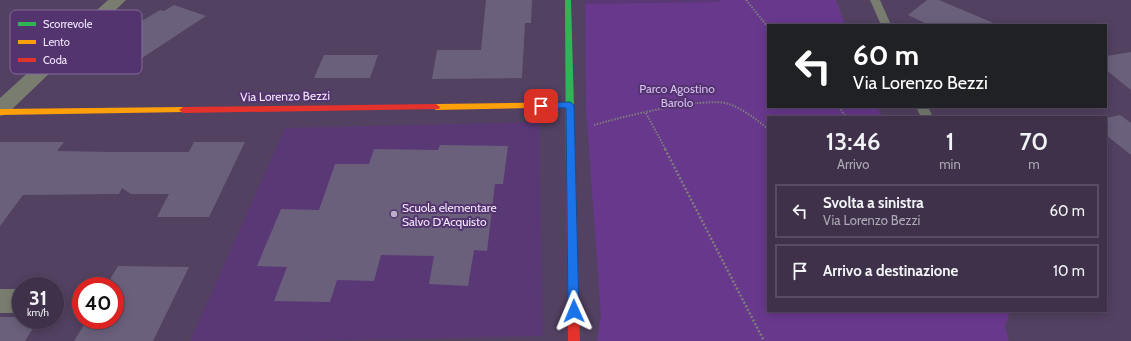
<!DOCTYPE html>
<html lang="it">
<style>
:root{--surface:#3e3149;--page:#453950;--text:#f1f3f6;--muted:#ada9b4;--line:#574c61}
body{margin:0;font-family:Cabin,sans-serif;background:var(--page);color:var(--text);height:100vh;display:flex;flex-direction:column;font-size:15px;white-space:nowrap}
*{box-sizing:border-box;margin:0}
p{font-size:13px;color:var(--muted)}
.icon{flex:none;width:22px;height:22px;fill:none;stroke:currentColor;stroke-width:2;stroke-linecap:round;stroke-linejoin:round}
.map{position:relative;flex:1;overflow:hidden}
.details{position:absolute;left:767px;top:116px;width:340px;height:196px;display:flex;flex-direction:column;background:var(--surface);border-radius:0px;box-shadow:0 2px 10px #0003,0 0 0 1px var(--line)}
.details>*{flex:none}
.banner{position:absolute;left:767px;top:24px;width:340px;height:84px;border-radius:0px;box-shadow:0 2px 10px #0003,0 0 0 1px var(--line);background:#202124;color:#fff;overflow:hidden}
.speed{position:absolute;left:12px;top:277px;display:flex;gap:8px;font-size:20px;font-weight:700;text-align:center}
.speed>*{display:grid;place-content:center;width:52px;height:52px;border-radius:50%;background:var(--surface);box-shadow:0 2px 10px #0003,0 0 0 1px var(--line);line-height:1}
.speed small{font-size:10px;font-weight:400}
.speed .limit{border:6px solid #d22;background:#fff;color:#111}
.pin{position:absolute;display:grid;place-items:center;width:34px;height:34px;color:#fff;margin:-17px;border-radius:8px;box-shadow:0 2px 6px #0006}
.me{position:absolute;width:44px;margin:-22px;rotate:359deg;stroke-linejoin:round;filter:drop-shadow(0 0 3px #0008)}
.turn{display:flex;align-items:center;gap:14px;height:84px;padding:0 20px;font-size:18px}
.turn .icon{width:52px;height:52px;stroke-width:2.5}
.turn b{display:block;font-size:28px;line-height:34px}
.eta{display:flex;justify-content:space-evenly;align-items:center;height:68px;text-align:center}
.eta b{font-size:24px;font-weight:600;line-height:28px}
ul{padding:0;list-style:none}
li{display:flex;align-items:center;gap:12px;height:54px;margin:0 8px 6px;padding:0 12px;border:2px solid var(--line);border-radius:0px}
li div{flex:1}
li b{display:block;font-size:15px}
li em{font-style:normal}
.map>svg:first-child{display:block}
</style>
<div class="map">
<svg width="1131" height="341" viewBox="0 0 1131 341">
<rect width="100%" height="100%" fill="#524161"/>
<path fill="#5a3876" d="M585,0H720L721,2L585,4Z
M539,122L543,336L295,341H190L285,128Z"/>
<path fill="#68388d" d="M720,0H836L845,25H768V107H878L882,117H768V311H1010L1005,327L1009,341H597L601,316L586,109L585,4L720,2Z"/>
<path fill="#6a607c" d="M486,0H532L531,23H525L522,78L432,79L437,50H481Z
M927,0H939L998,25H929L908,15Z
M174,5L206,16L142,58L110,45L122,38L117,36L160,10L164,11Z
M1131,52V90L1106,70V56Z
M324,55H378L370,78H314Z
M1120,115L1131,123V155L1106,135V118Z
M0,142H64L57,151L111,152H189L194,142H245L209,217H157L169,194H131L122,188L119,194L23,195L0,226Z
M440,145L508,146L503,184H495L487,251L474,250L468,286L429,284L434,256L381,255L374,281L337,280L330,302L274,301L287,267L257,266L281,209L319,210L335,164H369L374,149L438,150Z
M118,266L189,267L153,341H74L87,320H115V286H106Z
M0,317H21V320H38L25,341H0Z"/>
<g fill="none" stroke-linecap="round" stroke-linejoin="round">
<path stroke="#7e7e7c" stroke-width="2" stroke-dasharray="1.5 1.5" stroke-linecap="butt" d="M746,0L768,27
M839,107L846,117
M646,113L666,150
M594,125C621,117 705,96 729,104C743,109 757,120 768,129"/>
<path stroke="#7e7e7c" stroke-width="2.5" stroke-dasharray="2 2" stroke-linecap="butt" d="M665,149L764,341"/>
<path fill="#787d70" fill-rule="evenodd" d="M870,0H880L891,25H881Z
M916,107H928L933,117H921Z"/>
<path fill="#787d70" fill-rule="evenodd" d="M108,0H126L7,114L0,116V98Z
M0,289H21V313H0Z"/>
<path fill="#30b455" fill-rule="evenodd" d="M565,0H571L576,179L574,181H568L566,179Z"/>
<path fill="#ff9f0a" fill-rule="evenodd" d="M570,102L574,105L573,107L436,110L432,107L436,104Z
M183,107L187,110L186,112L0,115V109Z"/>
<path fill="#e5322d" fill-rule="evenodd" d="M436,104L440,107L439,109L183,113L179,110L183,107Z
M571,176L574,177L576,179L580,341H568L566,179L568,177Z"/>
</g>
<path fill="#1a73e8" stroke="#114b97" d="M570,102L574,105L579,311L578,314L574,316L570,314L568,311L566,108H541L537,106L541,103Z"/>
<circle fill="#bbaec8" stroke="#53346e" stroke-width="1.5" cx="394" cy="214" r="4"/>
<g text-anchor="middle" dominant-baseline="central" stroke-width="4" stroke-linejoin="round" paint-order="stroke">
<g font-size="12" fill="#d6beef" stroke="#53346e">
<text x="677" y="88">Parco Agostino<tspan x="677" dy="14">Barolo</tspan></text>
</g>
<g font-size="12" fill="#f4e9ff" stroke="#53346e">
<text transform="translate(285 96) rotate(-1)">Via Lorenzo Bezzi</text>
</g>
<g font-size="12" fill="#f4e9ff" stroke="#53346e" text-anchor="start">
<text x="402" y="207">Scuola elementare<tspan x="402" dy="14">Salvo D'Acquisto</tspan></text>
</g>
</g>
<rect x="10" y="10" width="132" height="64" rx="6" fill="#53346e" stroke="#836a9a" stroke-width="1"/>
<rect x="18" y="22" width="18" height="4" fill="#30b455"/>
<rect x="18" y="40" width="18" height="4" fill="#ff9f0a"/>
<rect x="18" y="58" width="18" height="4" fill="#e5322d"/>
<g font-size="11" fill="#f4e9ff">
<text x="43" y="28">Scorrevole</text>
<text x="43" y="46">Lento</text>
<text x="43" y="64">Coda</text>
</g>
</svg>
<div class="speed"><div>31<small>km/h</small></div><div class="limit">40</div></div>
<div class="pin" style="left:541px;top:106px;background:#d93025"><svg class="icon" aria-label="arrive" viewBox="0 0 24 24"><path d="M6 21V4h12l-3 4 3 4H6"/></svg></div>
<svg class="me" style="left:574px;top:311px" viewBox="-20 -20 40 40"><path d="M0-17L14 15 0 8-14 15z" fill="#1a73e8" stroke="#fff" stroke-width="4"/></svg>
<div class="banner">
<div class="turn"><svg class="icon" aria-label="left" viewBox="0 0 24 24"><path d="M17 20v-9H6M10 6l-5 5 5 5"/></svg><div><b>60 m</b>Via Lorenzo Bezzi</div></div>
</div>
<section class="details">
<div class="eta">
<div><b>13:46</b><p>Arrivo</p></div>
<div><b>1</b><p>min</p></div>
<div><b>70</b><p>m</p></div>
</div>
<ul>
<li><svg class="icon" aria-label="left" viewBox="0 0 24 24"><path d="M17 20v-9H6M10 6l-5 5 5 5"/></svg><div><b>Svolta a sinistra</b><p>Via Lorenzo Bezzi</p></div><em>60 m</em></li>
<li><svg class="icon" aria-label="arrive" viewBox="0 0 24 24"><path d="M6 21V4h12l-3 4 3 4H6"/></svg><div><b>Arrivo a destinazione</b></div><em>10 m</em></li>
</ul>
</section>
</div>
